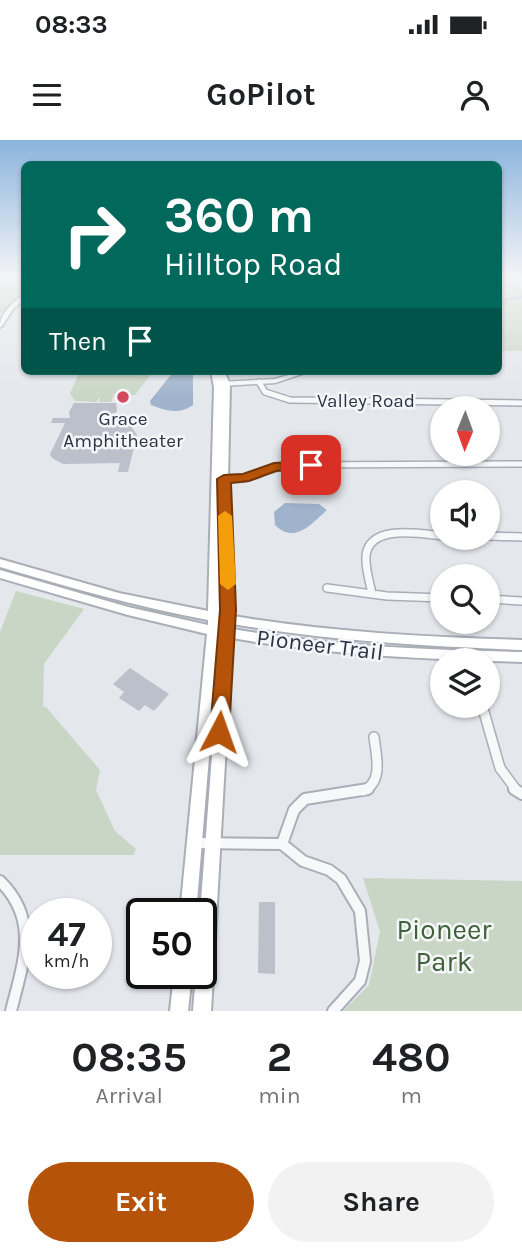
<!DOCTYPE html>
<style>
:root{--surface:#fff;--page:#f2f2f2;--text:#202124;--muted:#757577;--accent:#b45309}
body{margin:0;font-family:Karla,sans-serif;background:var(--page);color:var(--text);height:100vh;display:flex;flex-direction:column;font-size:26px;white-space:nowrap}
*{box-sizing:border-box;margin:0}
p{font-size:23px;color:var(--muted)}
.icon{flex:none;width:38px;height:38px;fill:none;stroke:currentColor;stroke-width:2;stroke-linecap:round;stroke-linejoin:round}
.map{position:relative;height:871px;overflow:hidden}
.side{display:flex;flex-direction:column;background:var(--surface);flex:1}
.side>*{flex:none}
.guide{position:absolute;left:21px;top:21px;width:481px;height:214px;border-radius:10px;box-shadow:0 2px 5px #0004;background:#00695c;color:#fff;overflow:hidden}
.needle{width:46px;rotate:181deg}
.controls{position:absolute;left:430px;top:256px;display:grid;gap:14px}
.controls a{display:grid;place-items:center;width:70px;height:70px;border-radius:50%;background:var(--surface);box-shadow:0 2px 5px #0004;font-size:35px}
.speed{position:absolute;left:21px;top:758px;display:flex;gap:14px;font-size:35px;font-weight:700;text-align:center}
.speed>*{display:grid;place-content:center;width:91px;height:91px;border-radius:50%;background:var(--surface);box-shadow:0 2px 5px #0004;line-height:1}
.speed small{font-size:18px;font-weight:400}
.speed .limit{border:4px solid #111;border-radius:10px;background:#fff;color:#111}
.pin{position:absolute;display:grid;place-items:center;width:60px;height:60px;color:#fff;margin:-30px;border-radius:14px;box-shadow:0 4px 10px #0006}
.me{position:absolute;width:77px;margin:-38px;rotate:4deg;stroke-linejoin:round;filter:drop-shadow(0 0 5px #0008)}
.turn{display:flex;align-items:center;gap:24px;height:147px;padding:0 28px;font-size:32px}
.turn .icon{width:91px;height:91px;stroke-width:2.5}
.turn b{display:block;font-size:49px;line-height:60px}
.then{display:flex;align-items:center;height:66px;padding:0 28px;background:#0003;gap:14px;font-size:26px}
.eta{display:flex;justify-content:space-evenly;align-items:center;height:119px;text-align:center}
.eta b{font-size:42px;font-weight:700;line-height:49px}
.button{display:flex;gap:14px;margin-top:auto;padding:14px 28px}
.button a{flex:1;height:80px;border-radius:42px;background:var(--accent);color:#fff;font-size:28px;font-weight:700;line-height:80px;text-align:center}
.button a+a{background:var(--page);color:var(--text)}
.status{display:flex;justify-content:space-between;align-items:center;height:49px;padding:0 35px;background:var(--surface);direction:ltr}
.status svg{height:19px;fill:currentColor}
header{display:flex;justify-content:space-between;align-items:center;height:91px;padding:0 28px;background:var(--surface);font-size:32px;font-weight:700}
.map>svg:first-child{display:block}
</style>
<div class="status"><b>08:33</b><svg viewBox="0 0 49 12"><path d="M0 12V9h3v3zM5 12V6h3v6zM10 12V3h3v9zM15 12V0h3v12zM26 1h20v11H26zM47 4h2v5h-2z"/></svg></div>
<header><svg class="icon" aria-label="menu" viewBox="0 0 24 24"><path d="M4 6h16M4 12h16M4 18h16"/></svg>GoPilot<svg class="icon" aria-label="person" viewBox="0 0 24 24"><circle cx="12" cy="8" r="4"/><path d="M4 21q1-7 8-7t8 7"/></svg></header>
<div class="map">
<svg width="522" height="871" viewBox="0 0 522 871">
<rect width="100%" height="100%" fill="#e4e7ec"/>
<path fill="#c9d6c5" d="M0,136H24V153L17,157L0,174Z
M499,136H505L522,148V211H499V150L511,152L499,148Z
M80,231H153L135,255L111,254L114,255L111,262H99L100,257L96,262L75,261L70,253Z
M16,451L84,469L44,524L43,567H46L100,630L96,650L115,691L136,709L133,715H0V492Z
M363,738L522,741V871H343L369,845L380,792Z"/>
<path fill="#9fb4cc" d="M174,231H193V265C179,275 166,271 151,265L150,261Z
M285,363L319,364L327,370C312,383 295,405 275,385L274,372Z"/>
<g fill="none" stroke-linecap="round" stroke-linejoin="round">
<path stroke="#9fb4cc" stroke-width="2" d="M499,162L506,163V160L522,157"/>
</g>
<path fill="#bbc0ca" d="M74,263H116L117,271L111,277L130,285L137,295L128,332H118L120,323L63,324L52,318L50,314L65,283H51L53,278H70L69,272Z
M130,528L169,554L154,571L145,565L139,571L119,558L124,552L113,544Z
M259,762H275V834L258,833Z"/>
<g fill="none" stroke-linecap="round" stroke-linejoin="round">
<defs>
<path id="minor-far3" d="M259,242L265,252L290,260L522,263
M252,336L287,325L522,324"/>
<path id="minor-far2" d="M221,339L244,338L258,334
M488,396L522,397
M327,448L387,456L443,458
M372,454C370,442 365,429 366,416C369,383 422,394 443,396
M488,459L522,461"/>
<path id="minor-far1" d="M482,565L500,628L517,651
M363,651C384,642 376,615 374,597"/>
<path id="minor" d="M514,649L522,654
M195,703L282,704L303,721L329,730L341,739L360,771L365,821L360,841L333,871
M282,704L294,670L305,659L368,649
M0,741C40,780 23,823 11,871"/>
<path id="tertiary" d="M302,231H311L275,243L221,246L218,244L221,242L275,239Z"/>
<path id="secondary" d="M24,155V160L13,169L2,186L0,187C0,173 13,162 24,155Z
M211,231H224L230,244L228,339L233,476C329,492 425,497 522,500V510C425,506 329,501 233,484V489C328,506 425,510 522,512V522C427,519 328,515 232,498L211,871H193L196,833H201L200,774L221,496H219L196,774H180L207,494L128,475L0,438V430L128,467L208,485V480C137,467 69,447 0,427V419L119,453L208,471L214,247ZM220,373L222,474L219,473Z
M174,833H192L188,871H170Z"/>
</defs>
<use href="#minor-far3" stroke="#a9aeb7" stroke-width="8"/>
<use href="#minor-far2" stroke="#a9aeb7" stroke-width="10"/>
<use href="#minor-far1" stroke="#a9aeb7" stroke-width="12"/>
<use href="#minor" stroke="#a9aeb7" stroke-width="14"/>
<use href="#tertiary" stroke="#a9aeb7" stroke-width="3"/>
<use href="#secondary" stroke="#a9aeb7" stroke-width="4"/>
<use href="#minor-far3" stroke="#f7f8fa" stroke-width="5"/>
<use href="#minor-far2" stroke="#f7f8fa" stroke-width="7"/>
<use href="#minor-far1" stroke="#f7f8fa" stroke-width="9"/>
<use href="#minor" stroke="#f7f8fa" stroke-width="10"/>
<use href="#tertiary" fill="#f7f8fa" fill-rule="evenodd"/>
<use href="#secondary" fill="#fff" fill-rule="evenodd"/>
</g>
<linearGradient id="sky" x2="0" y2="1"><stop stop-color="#8bb4dd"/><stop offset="0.53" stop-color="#f3f4f6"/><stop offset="1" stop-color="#f3f4f6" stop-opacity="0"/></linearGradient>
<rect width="522" height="258" fill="url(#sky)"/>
<path fill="#b45309" stroke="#753606" stroke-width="2" d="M311,321L317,325L315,328L276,331L249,341L231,343L236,470L229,592L226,598L219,601L212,598L210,592L220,470L217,339L224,335L243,334L274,323Z"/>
<path fill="#f59e0b" d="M225,371L232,376L236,444L228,450L220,444L218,376Z"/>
<circle fill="#d1495b" stroke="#f4f6f9" stroke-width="2.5" cx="123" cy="257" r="7"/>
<g text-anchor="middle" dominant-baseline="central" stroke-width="5" stroke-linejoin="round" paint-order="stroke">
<g font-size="19" fill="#2b3445" stroke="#f4f6f9">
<text x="366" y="261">Valley Road</text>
</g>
<g font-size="19" fill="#2b3445" stroke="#f4f6f9">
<text x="123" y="279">Grace<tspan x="123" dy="22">Amphitheater</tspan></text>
</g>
<g font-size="23" fill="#2b3445" stroke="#f4f6f9">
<text transform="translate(320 505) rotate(7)">Pioneer Trail</text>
</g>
<g font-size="28" fill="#3f6138" stroke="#f4f6f9">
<text x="444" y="789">Pioneer<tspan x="444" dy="32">Park</tspan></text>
</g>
</g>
</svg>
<div class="controls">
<a><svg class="needle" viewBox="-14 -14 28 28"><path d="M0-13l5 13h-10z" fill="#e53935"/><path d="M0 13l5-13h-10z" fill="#757577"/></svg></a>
<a><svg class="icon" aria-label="sound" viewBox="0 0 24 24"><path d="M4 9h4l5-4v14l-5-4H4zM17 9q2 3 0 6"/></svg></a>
<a><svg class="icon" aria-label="search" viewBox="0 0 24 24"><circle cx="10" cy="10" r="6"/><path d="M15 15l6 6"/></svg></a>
<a><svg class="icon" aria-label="layers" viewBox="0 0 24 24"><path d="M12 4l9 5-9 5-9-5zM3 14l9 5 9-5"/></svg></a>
</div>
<div class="speed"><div>47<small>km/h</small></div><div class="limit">50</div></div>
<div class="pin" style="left:311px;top:325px;background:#d93025"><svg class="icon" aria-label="arrive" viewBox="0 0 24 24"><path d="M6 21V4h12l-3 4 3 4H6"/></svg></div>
<svg class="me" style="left:219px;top:592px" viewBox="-20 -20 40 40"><path d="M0-17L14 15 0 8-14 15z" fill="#b45309" stroke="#fff" stroke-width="4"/></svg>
<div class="guide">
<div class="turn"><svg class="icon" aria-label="right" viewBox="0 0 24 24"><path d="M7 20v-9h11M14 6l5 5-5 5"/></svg><div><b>360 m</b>Hilltop Road</div></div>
<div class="then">Then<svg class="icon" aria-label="arrive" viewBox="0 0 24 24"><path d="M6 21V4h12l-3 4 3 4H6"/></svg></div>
</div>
</div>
<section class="side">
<div class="eta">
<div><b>08:35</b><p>Arrival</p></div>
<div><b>2</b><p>min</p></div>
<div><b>480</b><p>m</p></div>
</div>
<div class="button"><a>Exit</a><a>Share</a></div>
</section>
